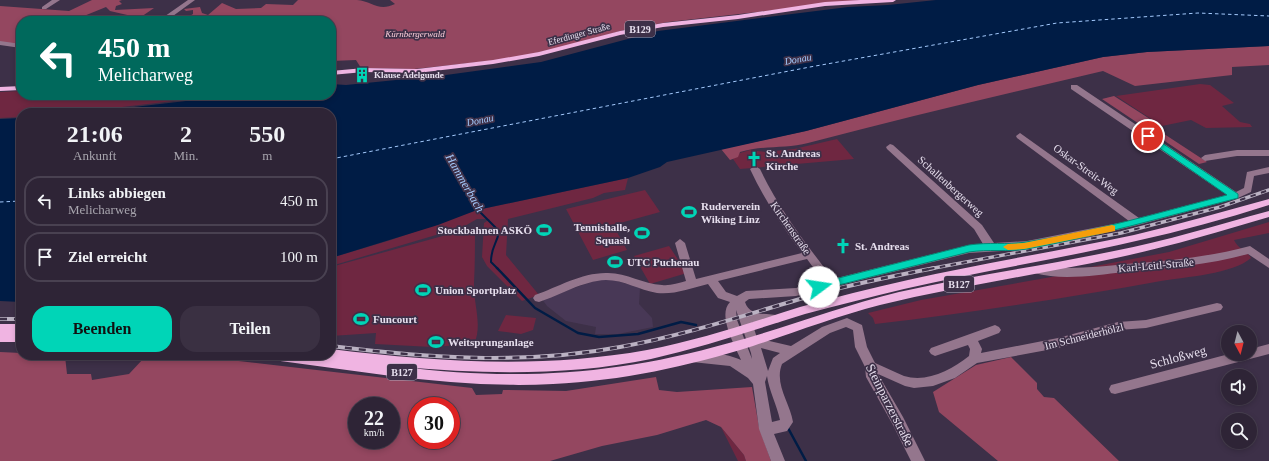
<!DOCTYPE html>
<html lang="de">
<meta charset="utf-8">
<style>
:root{--surface:#2e2436;--page:#3a3042;--text:#f1f3f6;--muted:#a7a4ad;--line:#494151;--accent:#00d5b7}
body{margin:0;font-family:"Times New Roman",serif;background:var(--page);color:var(--text);height:100vh;display:flex;flex-direction:column;font-size:15px;white-space:nowrap}
*{box-sizing:border-box;margin:0}
p{font-size:13px;color:var(--muted)}
.icon{flex:none;width:22px;height:22px;fill:none;stroke:currentColor;stroke-width:2;stroke-linecap:round;stroke-linejoin:round}
.map{position:relative;flex:1;overflow:hidden}
.sheet{position:absolute;left:16px;top:108px;width:320px;height:252px;display:flex;flex-direction:column;background:var(--surface);border-radius:16px;box-shadow:0 2px 6px #0003,0 0 0 1px var(--line)}
.sheet>*{flex:none}
.hud{position:absolute;left:16px;top:16px;width:320px;height:84px;border-radius:16px;box-shadow:0 2px 6px #0003,0 0 0 1px var(--line);background:#00695c;color:#fff;overflow:hidden}
.needle{width:26px;rotate:173deg}
.fabs{position:absolute;left:1221px;top:325px;display:grid;gap:8px}
.fabs a{display:grid;place-items:center;width:36px;height:36px;border-radius:50%;background:var(--surface);box-shadow:0 2px 6px #0003,0 0 0 1px var(--line);font-size:20px}
.speed{position:absolute;left:348px;top:397px;display:flex;gap:8px;font-size:20px;font-weight:700;text-align:center}
.speed>*{display:grid;place-content:center;width:52px;height:52px;border-radius:50%;background:var(--surface);box-shadow:0 2px 6px #0003,0 0 0 1px var(--line);line-height:1}
.speed small{font-size:10px;font-weight:400}
.speed .limit{border:6px solid #d22;background:#fff;color:#111}
.pin{position:absolute;display:grid;place-items:center;width:34px;height:34px;color:#fff;margin:-17px;border:2px solid #fff;border-radius:50%;box-shadow:0 1px 4px #0007}
.me{position:absolute;width:44px;margin:-22px;rotate:76deg;stroke-linejoin:round;filter:drop-shadow(0 0 3px #0008)}
.turn{display:flex;align-items:center;gap:14px;height:84px;padding:0 16px;font-size:18px}
.turn .icon{width:52px;height:52px;stroke-width:2.5}
.turn b{display:block;font-size:28px;line-height:34px}
.eta{display:flex;justify-content:space-evenly;align-items:center;height:68px;text-align:center}
.eta b{font-size:24px;font-weight:600;line-height:28px}
.primary-button{display:flex;gap:8px;margin-top:auto;padding:8px 16px}
.primary-button a{flex:1;height:46px;border-radius:16px;background:var(--accent);color:#111;font-size:16px;font-weight:600;line-height:46px;text-align:center}
.primary-button a+a{background:var(--page);color:var(--text)}
ul{padding:0;list-style:none}
li{display:flex;align-items:center;gap:12px;height:50px;margin:0 8px 6px;padding:0 8px;border:2px solid var(--line);border-radius:16px}
li div{flex:1}
li b{display:block;font-size:15px}
li em{font-style:normal}
.map>svg:first-child{display:block}
</style>
<div class="map">
<svg width="1269" height="461" viewBox="0 0 1269 461">
<rect width="100%" height="100%" fill="#3d3048"/>
<path fill="#483856" d="M600,279H611L640,288L639,304L652,318L653,327L618,334H595L596,327L566,321L547,306L542,299Z"/>
<path fill="#6f2741" d="M1200,84L1210,85L1234,103L1222,106L1240,122L1250,124L1252,127L1206,128L1191,120L1162,126L1116,96Z
M21,91V95H225L79,112L21,113V117L0,118V92Z
M837,139L854,159L740,169L733,159L740,153L750,150L765,152L794,149Z
M628,178L625,190L604,193L593,198L508,219L506,255L539,295L522,301L487,266L482,257L484,223L490,219H477L463,227L331,266V258L391,240L477,210Z
M645,190L660,212L613,225L627,250L593,260L566,209Z
M1269,222V233L1234,240C1238,249 1246,250 1251,258C1233,274 1185,277 1161,281C1066,298 971,313 875,324L873,318L868,313L921,300L1057,276L1080,269L1169,252Z
M475,227C475,246 475,264 474,283C473,303 483,325 474,344L432,347L375,344L376,333L331,336V267Z
M669,246L687,273L650,284L634,256Z
M506,315L536,318L533,330L521,334L498,331Z
M721,427L744,455L746,461H738Z"/>
<path fill="#944760" fill-rule="evenodd" d="M92,0H122L119,1L122,4L116,6L115,10L154,8L138,19L141,20L133,21L136,17L110,11L106,7L79,18L92,21H21V46L0,43V6L69,11Z
M298,0C317,0 337,0 357,0C372,1 378,12 395,4L390,0H863L668,22L624,30L564,47L508,59L414,69L361,68L356,60L331,61V21H197L188,17L193,14V10L186,11L184,9L200,7L202,13L208,15L222,3L236,9L261,8L266,4L293,5Z
M1269,46V65L1232,67V75L1135,86L1103,71C1005,94 906,117 808,143C786,149 761,145 740,152L738,157L730,160L721,149L806,131L978,85L1103,57L1147,52Z
M1114,96L1150,119L1155,128L1207,162L1199,164L1102,99Z
M0,352L21,353V355L65,356L67,374H91L92,380L129,374L144,358L204,357L472,388L476,395L502,394L503,390L566,391L656,377L659,390L677,392L752,387L759,427L771,461H746L744,455L721,427L706,420L657,435L602,446L550,461H0ZM357,406H391V440H357ZM417,406H451V440H417Z
M1011,357L1037,383V389L1044,397L1054,398L1119,461H998L939,412L933,392L976,365Z"/>
<path fill="#001c45" d="M936,0H1269V46L1147,52L1103,57L978,85L806,131L667,162L660,167L628,178L477,210L438,225L331,258V113H82L238,95H331V84L346,85L446,75L541,62L658,31L848,7L888,5Z
M21,118V302L0,301V119Z"/>
<g fill="none" stroke-linecap="round" stroke-linejoin="round">
<path stroke="#001c45" stroke-width="2" d="M477,209L499,231C497,245 491,246 491,262L498,269"/>
<path stroke="#001c45" stroke-width="2.5" d="M497,268L535,308L578,333L599,337L638,334L681,322L696,325
M788,428L806,461"/>
<path stroke="#a4cafd" stroke-width="1" stroke-dasharray="3.5 3" stroke-linecap="butt" d="M331,159L810,67L1057,23L1198,13L1269,16
M0,202L21,201"/>
<path fill="#94768d" fill-rule="evenodd" d="M52,0H60L46,9H42V7Z
M188,0H195L166,21H158Z
M0,41L21,44V48L0,45Z
M1071,85H1077L1236,192L1244,188L1247,172L1269,167V173L1254,176L1251,192L1238,198L1138,225L1079,239L1020,250L969,253L796,296L749,299L745,302C750,318 768,312 780,316L782,319L780,322L776,323L752,322L757,338L791,346L822,327L847,318L862,325L867,347L875,363C885,367 894,372 904,376C927,383 951,370 969,356L970,349L968,345L935,356L931,354L929,351L931,348L995,325L999,327L1001,330L999,333L978,341L982,349L981,353L1058,338L1118,322L1146,320L1217,303L1221,304L1223,307L1221,310L1217,311L1146,328L1118,330L1058,348L977,363L955,378L933,386L914,388L905,386L878,374L903,417L925,461H911L893,425L866,377L865,367L855,347L853,330L846,327L830,333L782,364C774,384 790,403 793,422L787,431L774,434L785,461H771L759,429L753,384L748,378L730,366L692,362L690,359L692,356C707,350 727,354 741,360C735,346 717,315 730,302L718,298L708,284C691,288 674,295 657,293C639,290 624,280 606,280C582,281 561,295 539,302L535,301L533,298L535,295C558,287 583,272 608,273C627,273 643,284 662,285C670,286 678,283 686,281L675,243L680,239L685,243L696,279L802,253C782,226 764,199 750,169L755,166L760,169C779,209 806,244 833,279L969,245L983,244L974,229L887,149L886,147L890,144L893,145L982,225L994,243L1027,241L1129,221L1017,138L1016,136L1020,133L1139,218L1227,195L1071,89ZM807,259L823,281L796,288L746,291L737,296L726,292L718,281ZM736,310L751,353L752,359L737,320ZM761,348L780,353L773,358L768,371ZM767,376C769,391 777,405 780,420L772,422L765,382Z
M1237,150H1269V156H1237L1205,161L1201,158L1205,155Z
M1250,246L1269,259V268L1248,254C1208,265 1167,268 1125,272C1096,275 1063,281 1034,273L1033,270L1034,267L1038,266C1068,270 1097,267 1126,264C1168,261 1209,257 1250,246Z
M1269,344V354L1115,394L1111,393L1109,389L1111,385L1115,384L1229,354H1250V349Z"/>
<path fill="#f0b4e2" fill-rule="evenodd" d="M860,0H896L893,2L825,6L738,19L663,27L620,35L539,56L493,64L417,73L364,72L331,75V71L364,68L417,69L493,60L539,52L620,31L663,23L738,15L825,2Z
M21,86V90L0,91V87Z
M1269,199V205C1225,219 1181,231 1136,241C1059,259 981,271 904,289C871,297 838,305 805,314C754,330 703,347 651,359C570,376 484,374 402,367C517,381 617,375 729,343C786,328 841,306 899,292C970,276 1042,266 1114,251C1166,241 1217,225 1269,211V217C1218,232 1168,247 1116,258C1037,275 958,286 880,305C837,316 796,332 753,346C689,366 621,381 553,384C459,389 366,372 273,360L269,358L267,355H311L327,357L326,355H331V349C436,362 542,369 647,350C700,340 750,323 800,307C836,297 872,288 908,280C983,263 1059,251 1134,235C1180,224 1224,211 1269,199Z
M0,324H21V342H0Z"/>
<defs>
<path id="rail-far1" d="M929,269L1121,233L1220,207L1269,190"/>
<path id="rail" d="M0,319H21
M331,346C427,358 524,365 620,347C687,335 751,313 817,294C856,283 895,276 934,268"/>
</defs>
<use href="#rail-far1" stroke="#bbb2c3" stroke-width="3.5"/>
<use href="#rail" stroke="#bbb2c3" stroke-width="4"/>
<use href="#rail-far1" stroke="#3d3048" stroke-width="2" stroke-dasharray="5.5" stroke-linecap="butt"/>
<use href="#rail" stroke="#3d3048" stroke-width="2.5" stroke-dasharray="7" stroke-linecap="butt"/>
</g>
<path fill="#00d5b7" stroke="#008a77" d="M1145,135H1150L1238,194V198C1168,216 1098,236 1027,249C1008,252 988,249 969,252L819,290L814,287L819,283L969,245C988,242 1007,245 1026,242C1094,232 1161,212 1227,195L1145,138Z"/>
<path fill="#f59e0b" d="M1112,225L1115,226V231L1024,249L1008,250L1003,247L1008,244L1024,243Z"/>
<defs>
<symbol id="building-bare" viewBox="-9 -9 18 18"><path d="M-4-6H4V6H1V3H-1V6H-4ZM-2.5-4.3h1.7v1.8h-1.7ZM.8-4.3h1.7v1.8H.8ZM-2.5-1h1.7V.8h-1.7ZM.8-1h1.7V.8H.8Z" fill="#00d5b7" stroke="#3d3048" stroke-width="2.5" paint-order="stroke"/></symbol>
<symbol id="church-bare" viewBox="-9 -9 18 18"><path d="M-1.2-6h2.4v3.5h3.3v2.4h-3.3V6h-2.4V-.1h-3.3v-2.4h3.3Z" fill="#00d5b7" stroke="#3d3048" stroke-width="2.5" paint-order="stroke"/></symbol>
<symbol id="stadium-bare" viewBox="-9 -9 18 18"><path d="M0-5a6.5 5 0 1 0 0 10a6.5 5 0 1 0 0-10ZM-3.5-1.8h7v3.6h-7Z" fill="#00d5b7" stroke="#3d3048" stroke-width="2.5" paint-order="stroke"/></symbol>
</defs>
<g fill-rule="evenodd">
<use href="#building-bare" x="351" y="64" width="22" height="22"/>
<use href="#church-bare" x="743" y="148" width="22" height="22"/>
<use href="#stadium-bare" x="678" y="201" width="22" height="22"/>
<use href="#stadium-bare" x="533" y="219" width="22" height="22"/>
<use href="#stadium-bare" x="631" y="222" width="22" height="22"/>
<use href="#church-bare" x="832" y="235" width="22" height="22"/>
<use href="#stadium-bare" x="604" y="251" width="22" height="22"/>
<use href="#stadium-bare" x="412" y="279" width="22" height="22"/>
<use href="#stadium-bare" x="350" y="308" width="22" height="22"/>
<use href="#stadium-bare" x="425" y="331" width="22" height="22"/>
</g>
<g text-anchor="middle" dominant-baseline="central" stroke-width="3.5" stroke-linejoin="round" paint-order="stroke">
<g font-size="9" font-style="italic" fill="#fbccd8" stroke="#3d3048">
<text x="415" y="34">Kürnbergerwald</text>
</g>
<g font-size="9" fill="#e6deed" stroke="#3d3048">
<text transform="translate(579 34) rotate(-15)">Eferdinger Straße</text>
</g>
<g font-size="9" font-weight="bold" fill="#e6deed" stroke="#3d3048" text-anchor="start">
<text x="374" y="75">Klause Adelgunde</text>
</g>
<g fill="#3d3048" stroke="#b3aabc" stroke-width="1">
<rect x="625" y="21" width="30" height="16" rx="3"/>
<rect x="944" y="276" width="30" height="16" rx="3"/>
<rect x="387" y="364" width="30" height="16" rx="3"/>
</g>
<g font-size="10" font-weight="bold" fill="#e6deed">
<text x="640" y="29">B129</text>
<text x="959" y="284">B127</text>
<text x="402" y="372">B127</text>
</g>
<g font-size="10" font-style="italic" fill="#a4cafd" stroke="#3d3048">
<text transform="translate(798 59) rotate(-10)">Donau</text>
<text transform="translate(480 120) rotate(-11)">Donau</text>
</g>
<g font-size="11" font-weight="bold" fill="#e6deed" stroke="#3d3048" text-anchor="start">
<text x="766" y="153">St. Andreas<tspan x="766" dy="13">Kirche</tspan></text>
<text x="701" y="206">Ruderverein<tspan x="701" dy="13">Wiking Linz</tspan></text>
<text x="630" y="227" text-anchor="end">Tennishalle,<tspan x="630" dy="13">Squash</tspan></text>
<text x="532" y="230" text-anchor="end">Stockbahnen ASKÖ</text>
<text x="855" y="246">St. Andreas</text>
<text x="627" y="262">UTC Puchenau</text>
<text x="435" y="290">Union Sportplatz</text>
<text x="373" y="319">Funcourt</text>
<text x="448" y="342">Weitsprunganlage</text>
</g>
<g font-size="11" fill="#e6deed" stroke="#3d3048">
<text transform="translate(1086 169) rotate(36)">Oskar-Streit-Weg</text>
<text transform="translate(951 186) rotate(42)">Schallenbergerweg</text>
<text transform="translate(791 228) rotate(55)">Kirchenstraße</text>
<text transform="translate(1156 265) rotate(-5)">Karl-Leitl-Straße</text>
<text transform="translate(1084 336) rotate(-14)">Im Schneiderhölzl</text>
</g>
<g font-size="12" font-style="italic" fill="#a4cafd" stroke="#3d3048">
<text transform="translate(465 183) rotate(60)">Hammerbach</text>
</g>
<g font-size="13" fill="#e6deed" stroke="#3d3048">
<text transform="translate(1178 357) rotate(-15)">Schloßweg</text>
<text transform="translate(890 405) rotate(63)">Steinparzerstraße</text>
</g>
</g>
</svg>
<div class="fabs">
<a><svg class="needle" viewBox="-14 -14 28 28"><path d="M0-13l5 13h-10z" fill="#e53935"/><path d="M0 13l5-13h-10z" fill="#a7a4ad"/></svg></a>
<a><svg class="icon" aria-label="sound" viewBox="0 0 24 24"><path d="M4 9h4l5-4v14l-5-4H4zM17 9q2 3 0 6"/></svg></a>
<a><svg class="icon" aria-label="search" viewBox="0 0 24 24"><circle cx="10" cy="10" r="6"/><path d="M15 15l6 6"/></svg></a>
</div>
<div class="speed"><div>22<small>km/h</small></div><div class="limit">30</div></div>
<div class="pin" style="left:1148px;top:136px;background:#d93025"><svg class="icon" aria-label="arrive" viewBox="0 0 24 24"><path d="M6 21V4h12l-3 4 3 4H6"/></svg></div>
<svg class="me" style="left:819px;top:287px" viewBox="-20 -20 40 40"><circle r="19" fill="#fff"/><path d="M0-13L10 11 0 6-10 11z" fill="#00d5b7"/></svg>
<div class="hud">
<div class="turn"><svg class="icon" aria-label="left" viewBox="0 0 24 24"><path d="M17 20v-9H6M10 6l-5 5 5 5"/></svg><div><b>450 m</b>Melicharweg</div></div>
</div>
<section class="sheet">
<div class="eta">
<div><b>21:06</b><p>Ankunft</p></div>
<div><b>2</b><p>Min.</p></div>
<div><b>550</b><p>m</p></div>
</div>
<ul>
<li><svg class="icon" aria-label="left" viewBox="0 0 24 24"><path d="M17 20v-9H6M10 6l-5 5 5 5"/></svg><div><b>Links abbiegen</b><p>Melicharweg</p></div><em>450 m</em></li>
<li><svg class="icon" aria-label="arrive" viewBox="0 0 24 24"><path d="M6 21V4h12l-3 4 3 4H6"/></svg><div><b>Ziel erreicht</b></div><em>100 m</em></li>
</ul>
<div class="primary-button"><a>Beenden</a><a>Teilen</a></div>
</section>
</div>
